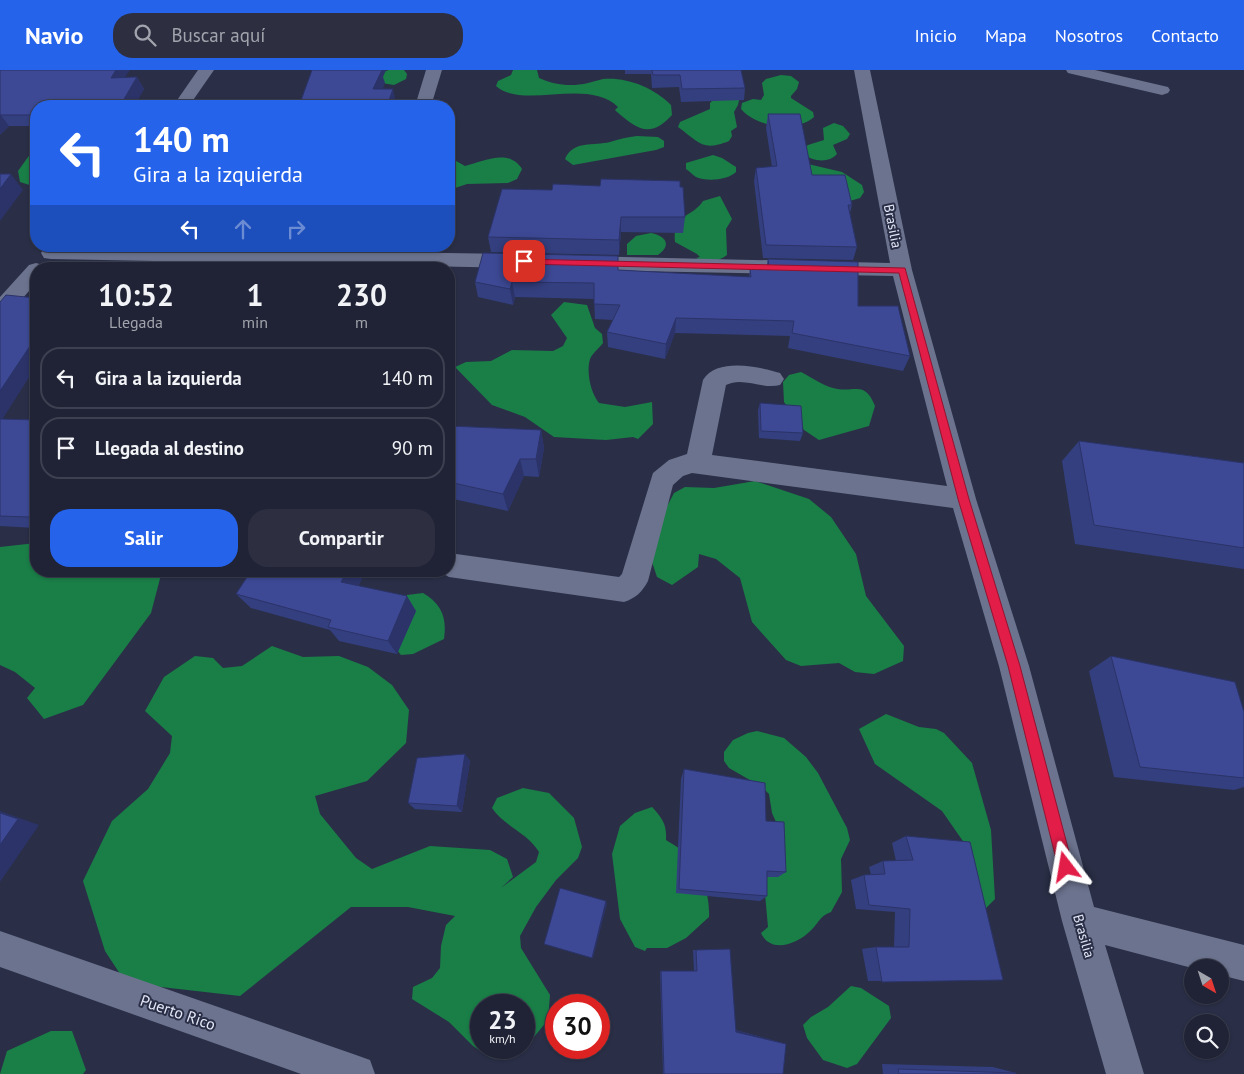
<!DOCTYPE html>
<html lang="es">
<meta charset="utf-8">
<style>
:root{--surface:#202335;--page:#2d2f41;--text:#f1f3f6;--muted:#a2a4ad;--line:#3d4050;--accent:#2563eb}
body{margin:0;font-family:"PT Sans",sans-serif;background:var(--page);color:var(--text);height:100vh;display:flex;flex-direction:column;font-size:19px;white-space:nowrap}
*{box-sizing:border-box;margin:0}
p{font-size:16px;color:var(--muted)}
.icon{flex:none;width:28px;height:28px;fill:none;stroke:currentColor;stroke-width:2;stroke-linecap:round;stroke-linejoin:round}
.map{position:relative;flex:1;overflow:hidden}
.drawer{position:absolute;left:30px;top:192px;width:425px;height:315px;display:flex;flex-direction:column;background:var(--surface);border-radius:20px;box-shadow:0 1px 4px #0004,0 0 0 1px var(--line)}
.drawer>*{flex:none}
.banner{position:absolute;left:30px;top:30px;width:425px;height:152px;border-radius:20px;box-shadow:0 1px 4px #0004,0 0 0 1px var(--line);background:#2563eb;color:#fff;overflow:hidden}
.needle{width:32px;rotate:141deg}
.fabs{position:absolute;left:1184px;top:889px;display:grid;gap:10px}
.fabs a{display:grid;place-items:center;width:45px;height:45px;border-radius:50%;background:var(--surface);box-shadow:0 1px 4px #0004,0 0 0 1px var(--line);font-size:25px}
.speed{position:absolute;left:470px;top:924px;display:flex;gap:10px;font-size:25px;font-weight:700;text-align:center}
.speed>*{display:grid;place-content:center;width:65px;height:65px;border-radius:50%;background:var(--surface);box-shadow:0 1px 4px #0004,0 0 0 1px var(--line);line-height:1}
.speed small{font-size:12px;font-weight:400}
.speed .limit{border:8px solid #d22;background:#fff;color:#111}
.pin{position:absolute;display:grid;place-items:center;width:42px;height:42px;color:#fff;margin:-21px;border-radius:10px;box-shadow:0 2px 8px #0006}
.me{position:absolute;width:55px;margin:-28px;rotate:346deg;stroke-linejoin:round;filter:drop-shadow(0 0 4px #0008)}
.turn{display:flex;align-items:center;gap:18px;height:105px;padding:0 20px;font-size:22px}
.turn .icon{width:65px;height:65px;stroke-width:2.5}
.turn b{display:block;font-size:35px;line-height:42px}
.lanes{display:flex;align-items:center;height:48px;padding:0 20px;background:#0003;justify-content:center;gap:25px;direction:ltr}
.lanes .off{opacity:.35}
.eta{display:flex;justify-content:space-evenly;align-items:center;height:85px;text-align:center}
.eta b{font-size:30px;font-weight:700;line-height:35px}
.primary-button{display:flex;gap:10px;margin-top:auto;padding:10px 20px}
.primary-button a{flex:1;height:58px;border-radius:20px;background:var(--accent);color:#fff;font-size:20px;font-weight:700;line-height:58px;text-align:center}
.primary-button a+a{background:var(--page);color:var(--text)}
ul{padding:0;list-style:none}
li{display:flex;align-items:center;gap:15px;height:62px;margin:0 10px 8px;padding:0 10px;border:2px solid var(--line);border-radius:20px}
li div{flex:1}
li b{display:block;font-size:19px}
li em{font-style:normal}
header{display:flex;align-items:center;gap:30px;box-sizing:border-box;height:70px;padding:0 25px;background:var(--accent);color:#fff}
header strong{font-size:24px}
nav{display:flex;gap:28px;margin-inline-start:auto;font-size:18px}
.search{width:350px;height:45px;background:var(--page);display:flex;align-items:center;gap:12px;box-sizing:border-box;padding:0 18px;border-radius:20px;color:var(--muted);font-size:19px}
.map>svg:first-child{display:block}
</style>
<header>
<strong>Navio</strong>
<div class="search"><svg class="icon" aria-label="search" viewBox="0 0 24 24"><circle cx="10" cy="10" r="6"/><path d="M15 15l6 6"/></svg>Buscar aquí</div>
<nav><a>Inicio</a><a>Mapa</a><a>Nosotros</a><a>Contacto</a></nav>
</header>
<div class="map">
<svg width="1244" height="1004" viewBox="0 0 1244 1004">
<rect width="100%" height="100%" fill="#2a2f47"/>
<path fill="#1a7e47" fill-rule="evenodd" d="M389,0H404L407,4L406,9L394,15L382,13L380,3Z
M513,0H537L539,8C554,15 571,17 588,13C593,12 598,10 603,9C628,7 654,18 671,35L672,45C650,69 637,59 617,42L615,40L618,37C588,7 523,40 496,16L498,11L511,5Z
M781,5L791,6L799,12L797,19L791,26V28L813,42L814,47C796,63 756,57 741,39L742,33L753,29L761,30L764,25L762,13L766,9Z
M733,26L739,30L738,35L734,42L737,57L731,61L732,66L729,71C702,82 699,72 678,57L680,52L710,39V33L712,31Z
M834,53L843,56L850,64L847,69L833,75L837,84C828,94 813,91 803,84V79L808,75L824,70L823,58Z
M637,66L658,67L664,71V77L656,80L573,95L565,89C573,70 594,76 610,72C619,69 628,67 637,66Z
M36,76V117L20,112L18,101Z
M713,85L722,88L736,97V102C728,110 707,112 696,107C693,105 689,101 686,99V93Z
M449,87L465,96C484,91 509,78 522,99L517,109L508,113L467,114L449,120Z
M808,94L842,102L862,115L864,122L860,128L850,131L827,127L804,96Z
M720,126L732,149L726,159L727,185C718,192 707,193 696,188L700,187L697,184L675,172C672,143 691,149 703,131Z
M651,163C666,166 672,175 658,185H627V174L636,166Z
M564,232L587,235L595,258L602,264L603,273C599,278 592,284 590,289C586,303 591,323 599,333L625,337L652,332L653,354L638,369L633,367L606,370L554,367L525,347L492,335L455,297L466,292L491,291L512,280L553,281L563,276L567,268L551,245Z
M801,302C811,307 822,315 833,318C854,324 864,309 875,336L869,356L819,370L804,360L784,332L783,312L789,305Z
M755,411L809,429L831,447L856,484L866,526L904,576L903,591L874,604L855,602L839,593L801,596L786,590L752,552L740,508L716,489L699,484L698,497L672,515L657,507L648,480L651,467L674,423L685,417L714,418Z
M36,473V501H162L151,543L83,635L44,649L27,628L35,618L15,602L0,595V477Z
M423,523C442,534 447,548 444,569L413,584L401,585L384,564L386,549L407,525Z
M272,576L303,587L339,586L368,597L392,615L409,640L406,673L367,711L315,726L320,744L356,788L372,799L430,776L490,780L507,789L513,807L501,818L536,792L539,782C528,763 504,756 492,738L497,728L523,718L549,723L574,748L582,777L578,788L556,810L536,837L520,866L521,878L550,925L548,950L524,979L502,989L491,988L473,976L449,952L412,929L413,917L432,908L440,898L441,876L446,855L455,846L408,837H351L240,926L126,913L105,881L83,811L112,751L148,719L170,683L172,666L145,641L164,607L195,586L213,588L223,598L242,596ZM481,935H524V978H481Z
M886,644L919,657L936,659L944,663L972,693L991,760L995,829L986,838L978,829L967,777L942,741L875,694L859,659Z
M757,661L784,668L806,687L818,703L847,758L850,770L841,789L842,822L831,842C819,846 818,855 808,863C795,875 770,883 761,863L768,857L764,813L783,780L784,770L772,743L769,724L762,717L729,698L724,691V682L733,670L748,663Z
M652,737C662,748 667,754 666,770C674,775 683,780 689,787C703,801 710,828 709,847L686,868L667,878H647L645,881L635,877L620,849L612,784L620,756L635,743Z
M851,916L861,918L889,936L891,948L857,994L847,998L823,990L807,968L803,955L811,947L828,937Z
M51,961H72L86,1000L83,1004H0L7,981Z"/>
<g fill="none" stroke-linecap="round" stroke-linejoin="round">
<path fill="#6c738e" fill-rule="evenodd" d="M198,0H214L189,36H173Z
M426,0H442L431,36H415Z
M854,0H870L912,200L976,429L1029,596L1094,837L1244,875V911L1220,905V898H1192L1105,875L1144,1004H1106L1062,851L999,596L953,438L692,403L683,406L673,415L648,511C642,522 636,528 624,532L449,507L438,501H449V483L619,507L622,504L653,403L669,390L687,384L703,310C717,287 760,297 780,303L784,309L780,315C763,320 743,306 726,315L712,385L947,416L893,206L581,200L574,198L571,193L574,188L581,186L890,193Z
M1066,0H1095L1168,17L1170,20L1168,23L1162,25L1068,3Z
M51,177L518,184L525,186L528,191L525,196L518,198L51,189L44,188L41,183L44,178Z
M36,193L43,195L46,199H36V213L8,245L0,247V227L29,195Z
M0,861L356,985L370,990L375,1004H301L0,897Z"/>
</g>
<path fill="#343f7f" d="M0,0L125,7H137L144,19L134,36H36V56H9L1,64H0Z
M625,0H741L745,18L744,30L681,32L679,17L652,18L651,4H625Z
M768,44L812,105L852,135L850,143L857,177L853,190L763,188L754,111L756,98L772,97L766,58Z
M600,116L680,117L685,147L683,163L621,162L619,185L491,182L488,167L552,120Z
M768,189L858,236L910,286L903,301L788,278L790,266L675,263L665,289L608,277L607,262L613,250L595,249L594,229L515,227L513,235L478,227L475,212L619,200L749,207L750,199H766Z
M36,228V296L2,349L36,350V458L0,456V232Z
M760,333L803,363L800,371L759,368L758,340Z
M449,337H450L455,356L541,360L544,378L539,407L524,406L508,441L449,428Z
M1079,371L1244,393V499L1075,474L1062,391Z
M251,501H366L358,516L416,541L397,584L339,571L330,560L251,538L236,524Z
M1111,586L1244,642V717L1234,720L1114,707L1089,601Z
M465,684L470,691L462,742L415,739L408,733Z
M684,699L766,751L786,802L778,807H767V826L760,831L676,823L681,709Z
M906,766L1003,910L868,911L862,879L876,877H894L895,842L856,839L851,810L864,805H871L869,797L883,791H896L892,773Z
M693,880H696L736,960L779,972L786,974L783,1004H663L660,901H694Z
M882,994L993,997L1016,1003V1004H883Z"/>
<path fill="#2b3368" d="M116,0H130L117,19L111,8Z
M377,0H386L383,7L385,13L377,33L373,19Z
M137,7L144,19L134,36H120Z
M393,19L396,32L395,36H387Z
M0,44L9,56L1,64L0,63Z
M11,104L23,120L0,151V119Z
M621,147V162L619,185V170Z
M512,212L515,227L513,235L510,219Z
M676,248L675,263L665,289L666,274Z
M36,267V296L0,353V321Z
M450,337L455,356L449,370V339Z
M541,360L544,378L539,407L536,389Z
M520,389L524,406L508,441L503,424Z
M36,435V453L29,447Z
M347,501H366L352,527L341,512Z
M407,526L416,541L397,584L388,571Z
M465,684L470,691L462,742L457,736Z
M0,741L39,755L0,812Z
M606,831L607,834L593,888H592Z
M732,959L779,972L786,974L736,962Z"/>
<path fill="#3d4994" stroke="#2b3368" d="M0,0H116L111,8L137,7L120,36H36V45H0Z
M312,0H382L373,19H393L387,36H299Z
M652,0H741L745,18L682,19L680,5H653Z
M768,44H800L812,105H845L852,135H848L857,177L766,175L756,98L777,96Z
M0,104H11L0,119Z
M601,109L680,111V117H683L685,147H621L619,170L488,167L502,119L552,120L553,114L600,116Z
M483,183L618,186V200L751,207L750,199H769L768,189L858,192V236H898L910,286L792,263L794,251L676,248L666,274L607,262L620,235L594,234V213L512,212L510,219L475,212Z
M6,225L36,228V267L0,321V232Z
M760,333L801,336L803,363L761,361Z
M0,349L36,350V435L29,447L0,446Z
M449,356L541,360L536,389H520L503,424L449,412Z
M1079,371L1244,393V478L1094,455Z
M251,501H347L341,512L407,526L388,571L328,557L331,550L236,524Z
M1111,586L1235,612L1244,642V708L1140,697Z
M465,684L457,736L408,733L417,688Z
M684,699L765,713L766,751L784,752L786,802L767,801V826L679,819Z
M0,743L18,749L0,775Z
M906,766L970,772L1003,910L882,912L876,877H909L910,839L869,835L864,805L885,804L883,791L913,790Z
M560,818L606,831L592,888L544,874Z
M730,879L736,962L786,974L783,1004H664L661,901H697L696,880Z
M898,999L1016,1003V1004H899Z"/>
<path fill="#e11d48" stroke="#92132f" d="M521,189L905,198L969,429L1020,596L1073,797L1071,802L1066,804L1060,802L1058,797L1008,596L958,429L899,203L524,194L521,193Z"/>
<g text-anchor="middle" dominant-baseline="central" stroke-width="4" stroke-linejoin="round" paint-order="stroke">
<g font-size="14" fill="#e4e8f8" stroke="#2a2f47">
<text transform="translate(893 156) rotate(79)">Brasilia</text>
<text transform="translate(1084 866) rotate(74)">Brasilia</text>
</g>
<g font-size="16" fill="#e4e8f8" stroke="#2a2f47">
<text transform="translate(178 942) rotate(19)">Puerto Rico</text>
</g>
</g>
</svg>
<div class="fabs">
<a><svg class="needle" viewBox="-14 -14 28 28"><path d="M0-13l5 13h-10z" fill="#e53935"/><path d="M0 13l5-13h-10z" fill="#a2a4ad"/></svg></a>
<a><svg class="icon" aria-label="search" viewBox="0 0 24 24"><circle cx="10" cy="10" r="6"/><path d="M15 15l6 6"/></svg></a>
</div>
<div class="speed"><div>23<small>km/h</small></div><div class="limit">30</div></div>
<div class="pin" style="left:524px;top:191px;background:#d93025"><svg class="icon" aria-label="arrive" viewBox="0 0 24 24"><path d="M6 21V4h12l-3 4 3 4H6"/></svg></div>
<svg class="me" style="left:1066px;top:797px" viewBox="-20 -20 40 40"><path d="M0-17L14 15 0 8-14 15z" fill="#e11d48" stroke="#fff" stroke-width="4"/></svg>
<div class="banner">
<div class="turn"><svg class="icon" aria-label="left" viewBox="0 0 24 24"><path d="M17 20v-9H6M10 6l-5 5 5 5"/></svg><div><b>140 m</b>Gira a la izquierda</div></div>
<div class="lanes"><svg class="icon" aria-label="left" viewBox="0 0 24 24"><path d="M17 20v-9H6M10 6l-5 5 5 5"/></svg><svg class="icon off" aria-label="ahead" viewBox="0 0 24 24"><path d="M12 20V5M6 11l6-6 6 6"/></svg><svg class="icon off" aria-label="right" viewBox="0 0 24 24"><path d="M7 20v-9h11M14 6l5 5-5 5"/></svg></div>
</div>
<section class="drawer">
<div class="eta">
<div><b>10:52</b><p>Llegada</p></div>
<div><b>1</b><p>min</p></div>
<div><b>230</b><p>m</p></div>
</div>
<ul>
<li><svg class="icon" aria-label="left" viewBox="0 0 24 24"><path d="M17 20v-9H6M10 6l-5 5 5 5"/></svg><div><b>Gira a la izquierda</b></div><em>140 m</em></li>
<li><svg class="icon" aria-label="arrive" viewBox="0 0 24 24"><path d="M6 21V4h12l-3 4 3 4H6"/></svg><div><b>Llegada al destino</b></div><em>90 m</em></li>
</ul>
<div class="primary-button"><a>Salir</a><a>Compartir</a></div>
</section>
</div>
